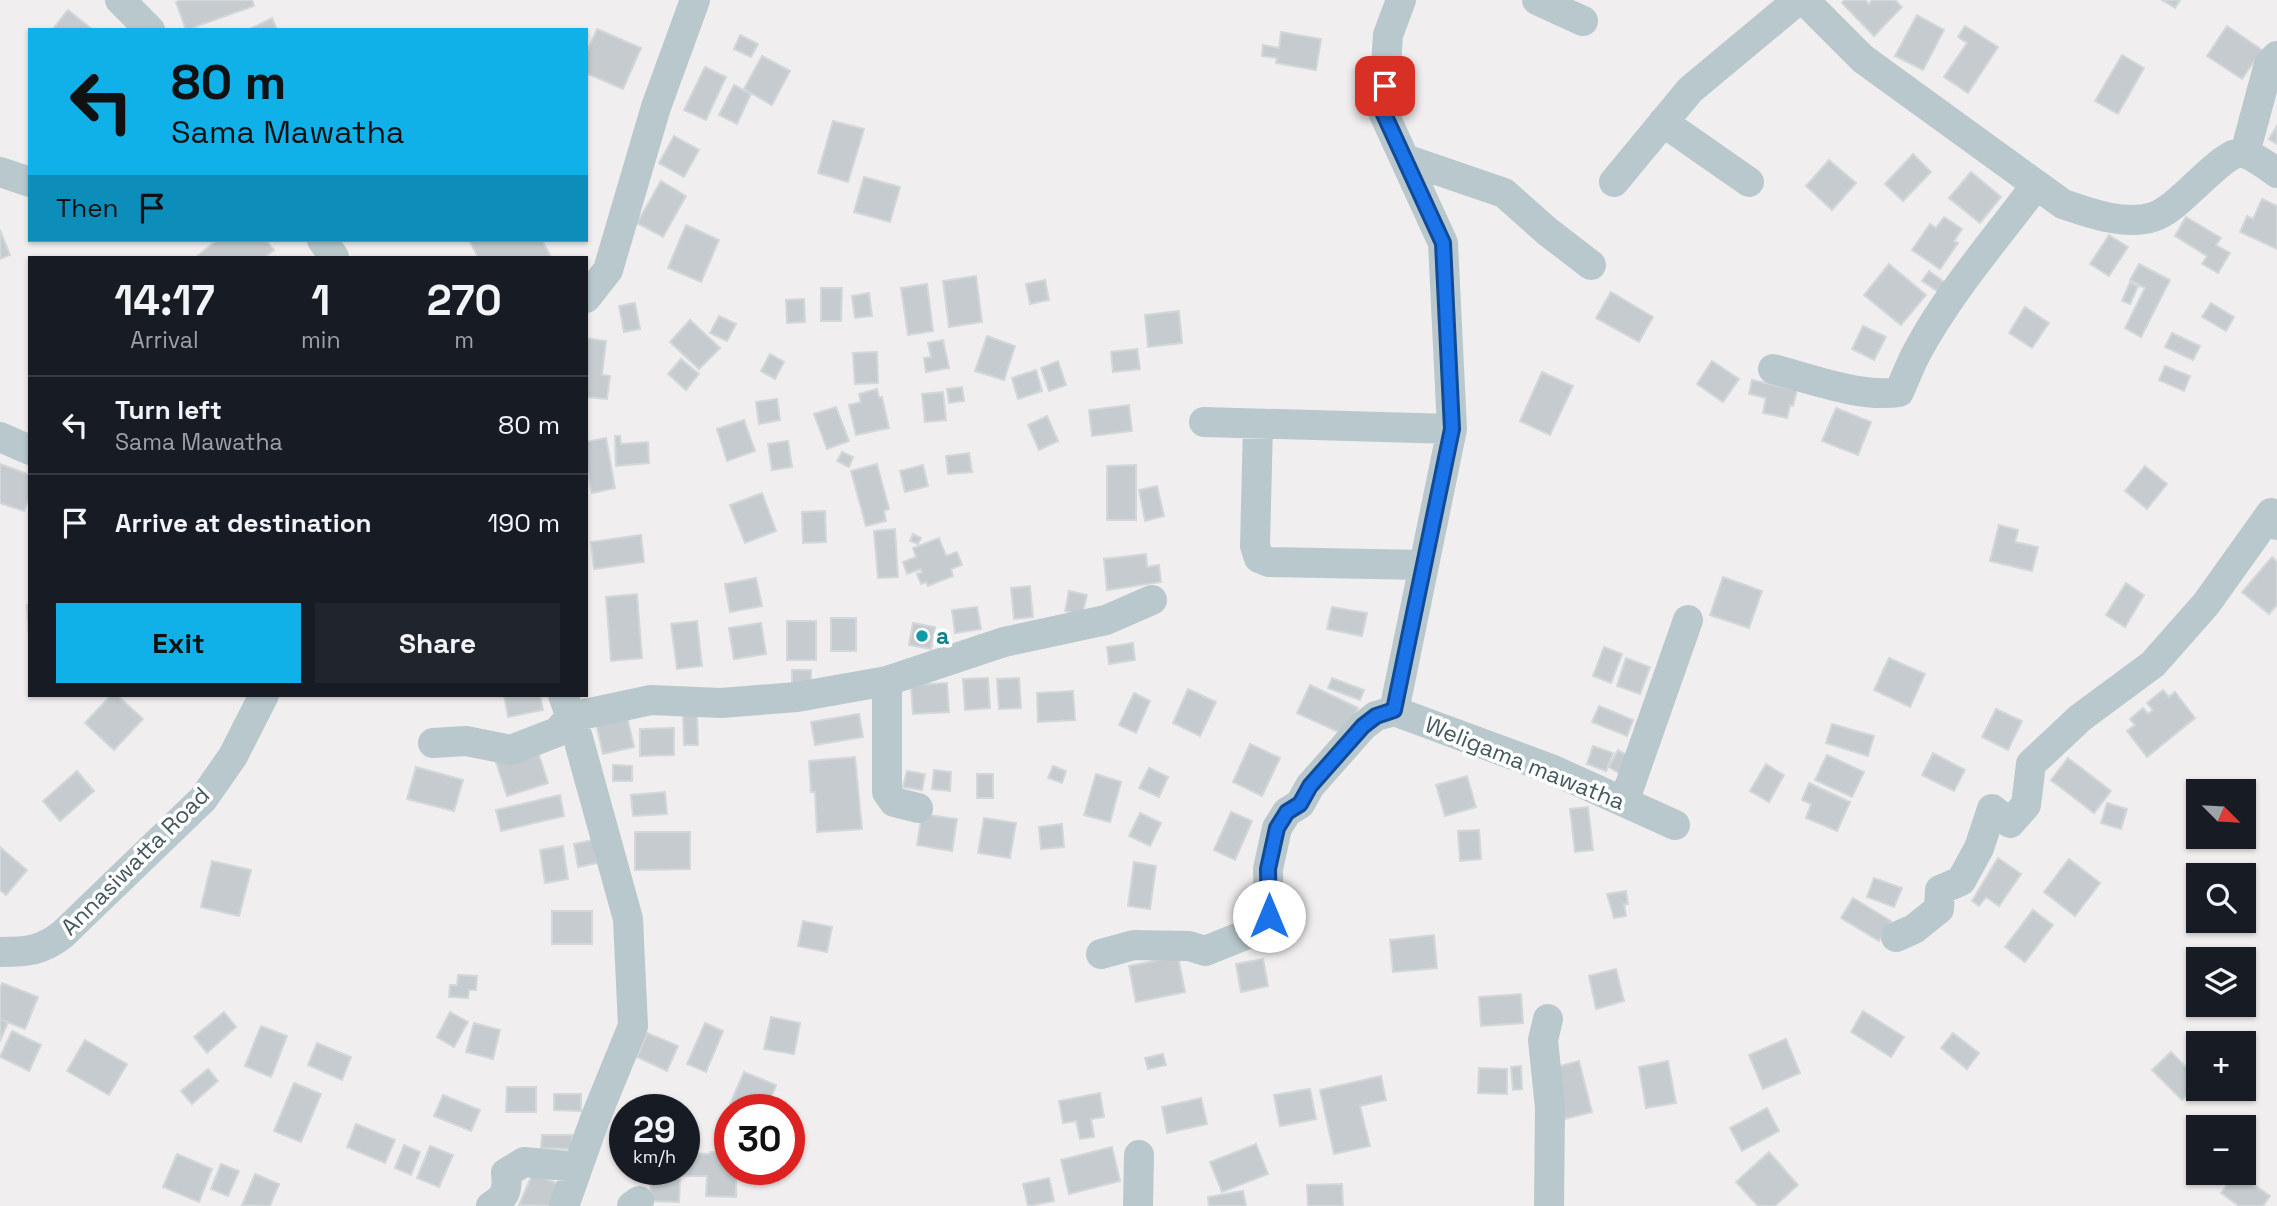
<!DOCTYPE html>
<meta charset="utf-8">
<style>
:root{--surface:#171b24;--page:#20242c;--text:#f1f3f6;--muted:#9ea1a6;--line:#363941;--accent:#10b1e9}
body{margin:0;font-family:"Space Grotesk",sans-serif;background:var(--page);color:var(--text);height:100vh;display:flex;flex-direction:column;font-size:26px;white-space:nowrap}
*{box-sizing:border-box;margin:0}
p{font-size:23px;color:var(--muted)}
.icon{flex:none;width:38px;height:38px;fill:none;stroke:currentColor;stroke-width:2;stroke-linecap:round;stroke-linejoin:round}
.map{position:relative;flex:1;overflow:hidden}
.drawer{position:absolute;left:28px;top:256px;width:560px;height:441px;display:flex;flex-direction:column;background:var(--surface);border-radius:0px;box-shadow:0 2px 5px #0004}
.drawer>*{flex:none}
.hud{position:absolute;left:28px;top:28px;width:560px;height:214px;border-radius:0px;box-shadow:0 2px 5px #0004;background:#10b1e9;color:#111;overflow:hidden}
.needle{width:46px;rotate:114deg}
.buttons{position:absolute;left:2186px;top:779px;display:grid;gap:14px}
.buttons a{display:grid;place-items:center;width:70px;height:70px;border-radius:0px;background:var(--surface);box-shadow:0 2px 5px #0004;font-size:35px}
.speed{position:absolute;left:609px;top:1094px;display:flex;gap:14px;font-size:35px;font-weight:700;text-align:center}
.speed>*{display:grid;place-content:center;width:91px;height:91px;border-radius:50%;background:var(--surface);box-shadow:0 2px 5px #0004;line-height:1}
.speed small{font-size:18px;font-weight:400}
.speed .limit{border:10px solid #d22;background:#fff;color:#111}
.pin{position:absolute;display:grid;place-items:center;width:60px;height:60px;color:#fff;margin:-30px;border-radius:14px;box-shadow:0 4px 10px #0006}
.me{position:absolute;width:77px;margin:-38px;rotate:0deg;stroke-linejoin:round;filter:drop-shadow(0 0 5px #0008)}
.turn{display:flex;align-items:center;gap:24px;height:147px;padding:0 28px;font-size:32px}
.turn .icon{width:91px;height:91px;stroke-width:2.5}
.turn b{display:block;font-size:49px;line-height:60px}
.then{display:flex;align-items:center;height:66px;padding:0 28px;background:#0003;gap:14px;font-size:26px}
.eta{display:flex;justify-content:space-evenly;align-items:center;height:119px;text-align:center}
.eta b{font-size:42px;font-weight:800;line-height:49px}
.button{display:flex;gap:14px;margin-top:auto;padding:14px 28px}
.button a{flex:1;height:80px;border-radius:0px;background:var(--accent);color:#111;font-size:28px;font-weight:800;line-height:80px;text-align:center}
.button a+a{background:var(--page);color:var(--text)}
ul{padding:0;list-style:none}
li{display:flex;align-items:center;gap:21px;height:98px;padding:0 28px;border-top:2px solid var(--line)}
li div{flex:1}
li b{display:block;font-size:26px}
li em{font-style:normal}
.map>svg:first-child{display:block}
</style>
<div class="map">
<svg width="2277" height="1206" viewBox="0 0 2277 1206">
<rect width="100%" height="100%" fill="#f1eeef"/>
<path fill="#c5cbce" stroke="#d2d7da" stroke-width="2" d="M181,0H252L254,6L186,30L176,2Z
M1844,0H1865L1869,4L1872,0H1895L1902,7L1874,36L1842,3Z
M2162,0H2180L2175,8Z
M68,10L93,30H52Z
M1917,15L1944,30L1923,70L1895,56Z
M272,18L277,30H253L252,28Z
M1965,26L1998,47L1968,93L1944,77L1967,43L1958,37Z
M2227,26L2262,50L2242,79L2207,56Z
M597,29L641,48L623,89L586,73V54Z
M1281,32L1321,39L1316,70L1276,63L1277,58L1262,56L1263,45L1279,48Z
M740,35L758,44L751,57L734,49Z
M2122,55L2144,68L2118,114L2095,101Z
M762,56L790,71L772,105L744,89Z
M705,67L726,77L706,120L684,110Z
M734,85L751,94L737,124L719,115Z
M833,121L864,129L848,182L818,173Z
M2277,126V144L2269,139Z
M674,136L699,150L684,177L659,163Z
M1913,154L1931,172L1903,201L1885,184Z
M1829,160L1856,183L1832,210L1806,186Z
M1971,172L2001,197L1980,223L1949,198Z
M864,177L900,187L890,222L854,212Z
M661,181L686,196L663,237L637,223Z
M2262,199L2277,206V249L2240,232L2247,216L2253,219Z
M1944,217L1962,229L1954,241L1958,243L1940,269L1912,250L1930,224L1936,228Z
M2186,217L2221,238L2216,245L2230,253L2218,273L2202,264L2207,256L2175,236Z
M686,225L719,240L701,282L668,268Z
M0,230L10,255L0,259Z
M2109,235L2128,247L2109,276L2090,264Z
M217,240H266L274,250L265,257H196Z
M469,240H542L551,257H478Z
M1889,264L1926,295L1901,325L1864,295Z
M2139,264L2170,280L2141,337L2125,328L2145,288L2130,280Z
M1929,271L1947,284L1940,293L1922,281Z
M976,276L982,322L949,327L943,281Z
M1045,280L1049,300L1030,304L1026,284Z
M2130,282L2138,286L2130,304L2122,301Z
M927,284L933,331L908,335L901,288Z
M821,288H842L841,321H821Z
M1611,292L1653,317L1639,342L1596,318Z
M869,293L872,316L855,318L852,296Z
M804,299L805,322L787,323L786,300Z
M635,303L640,329L624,332L619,306Z
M2211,303L2234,317L2226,331L2202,317Z
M2025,307L2049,323L2032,348L2009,333Z
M1179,311L1182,343L1148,347L1145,315Z
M719,316L736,324L727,341L710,333Z
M690,320L720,348L699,369L670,342Z
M1863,326L1886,337L1874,360L1852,349Z
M2172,333L2200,346L2193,360L2165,347Z
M987,336L1015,346L1004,380L975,371Z
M586,338L606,341L602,375L610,376L607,399L586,397Z
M943,340L949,368L926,372L924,358L931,357L928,343Z
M1137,349L1140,369L1113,372L1111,352Z
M877,352L878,383L855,384L853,353Z
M770,354L784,362L775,379L761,371Z
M681,359L699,374L686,390L668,374Z
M1058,361L1066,385L1049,391L1041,368Z
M1712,361L1739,379L1723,402L1697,384Z
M2165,366L2190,376L2184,391L2159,380Z
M1036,370L1042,391L1018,399L1012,378Z
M1542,372L1573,386L1550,435L1520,421Z
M1752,380L1797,390L1793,406L1790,405L1787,418L1763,413L1766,398L1749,394Z
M962,387L964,401L949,403L947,389Z
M877,389L879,398L882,397L889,428L856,435L849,405L861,402L859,394Z
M943,392L946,420L925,422L922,394Z
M777,399L780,420L759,424L756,402Z
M1129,405L1132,431L1092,436L1089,410Z
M836,407L849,441L827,449L814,414Z
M1836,408L1871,422L1858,455L1822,441Z
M1047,416L1058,441L1039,450L1028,425Z
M744,420L755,451L727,461L717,429Z
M615,436H620L621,444L648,442L649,463L616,466Z
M606,438L615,488L592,493L586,463V442Z
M788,441L792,467L772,470L768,444Z
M842,452L853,457L849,467L837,461Z
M969,453L972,472L948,474L946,456Z
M0,464L30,475V495L24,511L0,503Z
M877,464L889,509L884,511L886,521L866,526L851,471Z
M923,465L928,486L905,492L900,471Z
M1136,465V520H1107V466Z
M2145,466L2167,484L2147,509L2125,491Z
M1157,486L1164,516L1145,521L1139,490Z
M762,493L776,531L745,543L730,505Z
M825,511L826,542L803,543L802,512Z
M1999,525L2018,530L2015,542L2038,547L2032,571L1990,561Z
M895,529L898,577L878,578L874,531Z
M913,534L921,538L918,544L910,541Z
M641,535L644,562L594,569L591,542Z
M939,538L946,556L957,552L962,565L951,569L953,576L928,586L926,582L921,584L917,574L922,572L921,569L907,574L903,562L916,557L913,548Z
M1146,554L1147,567L1159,565L1161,582L1107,590L1104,559Z
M2272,557L2277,562V605L2269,614L2242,592Z
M1723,577L1762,591L1749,628L1710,615Z
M756,578L762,606L730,612L725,584Z
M2126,583L2144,595L2125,627L2106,615Z
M1030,586L1033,617L1014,619L1011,588Z
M1069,591L1087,595L1082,615L1065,611Z
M637,594L642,658L611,661L606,597Z
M27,605H30V637H29Z
M977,607L981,629L955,633L952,610Z
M1332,607L1367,613L1362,636L1327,629Z
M831,618H856V651H831Z
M697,621L702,666L677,669L671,624Z
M787,621H816V660H787Z
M761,623L766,654L734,659L729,628Z
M913,623L935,627L931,649L909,645Z
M1133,643L1135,660L1109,664L1107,647Z
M1604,647L1622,654L1611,683L1593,676Z
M1626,658L1650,667L1640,694L1617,686Z
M1889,658L1925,674L1910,707L1874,690Z
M792,670H811V688H792Z
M988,678L990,708L965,710L963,679Z
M1019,678L1021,708L999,709L997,679Z
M1332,678L1364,690L1360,700L1328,688Z
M947,683L949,712L913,714L911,685Z
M1310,685L1358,708L1345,735L1297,713Z
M1188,689L1216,702L1200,736L1173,723Z
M2163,690L2169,697L2175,692L2195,718L2147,757L2127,731L2135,725L2130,719L2143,708L2148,714L2153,710L2147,703Z
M1073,691L1075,720L1038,722L1037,693Z
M1134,693L1150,701L1136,733L1119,725Z
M111,695H117L143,719L114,750L85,723Z
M504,695H540L543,710L508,717Z
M1599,706L1633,720L1627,736L1592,722Z
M1996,709L2022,721L2008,750L1982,737Z
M626,712L634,747L603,754L595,719Z
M697,714L698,745H684L683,715Z
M859,714L863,737L815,745L811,722Z
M1832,724L1874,736L1868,756L1826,743Z
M674,728V755L640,756V729Z
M1250,744L1280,758L1262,796L1233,782Z
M1593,746L1613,753L1606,771L1587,764Z
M537,749L548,783L507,796L496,762Z
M1618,750L1630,757L1621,774L1609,767Z
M1933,753L1965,770L1954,791L1922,775Z
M1827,755L1864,772L1852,797L1815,780Z
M855,757L862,829L817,832L815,792H811L809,761Z
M2068,758L2111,791L2094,813L2051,780Z
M1766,764L1784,775L1769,802L1750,791Z
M613,765L632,766V781H613Z
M1053,766L1066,771L1062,783L1048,778Z
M416,767L463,780L454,811L407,799Z
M1149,768L1168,777L1159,797L1139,788Z
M934,770L951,772L950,791L932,789Z
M77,771L94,791L60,821L43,801Z
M907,771L925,774L922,790L903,787Z
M977,774H993V798H977Z
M1096,774L1121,782L1110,822L1084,815Z
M1467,776L1476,807L1445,816L1436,785Z
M1809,783L1850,802L1837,831L1806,818L1811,804L1802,800Z
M665,792L667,814L633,816L631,795Z
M560,795L564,816L501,831L496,810Z
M2107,803L2127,809L2121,829L2101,823Z
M1588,807L1593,850L1575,852L1570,809Z
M1231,812L1252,821L1235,860L1214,850Z
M1140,813L1161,823L1150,846L1129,836Z
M922,814L957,819L952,851L917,845Z
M984,818L1016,823L1010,858L978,853Z
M1062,824L1064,847L1041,849L1039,827Z
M1479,830L1481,859L1460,861L1458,831Z
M635,832H690V869L635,870Z
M593,840L597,863L578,867L574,844Z
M563,846L568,879L545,883L540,850Z
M0,847L27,870L6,895L0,890Z
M1998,858L2021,874L1999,906L1986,897L1979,906L1972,901Z
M2069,859L2100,883L2075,916L2044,892Z
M212,861L251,870L239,916L201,907Z
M1134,862L1156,866L1150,909L1128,906Z
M1874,878L1902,888L1894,907L1867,897Z
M1626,891L1628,904H1624L1626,916L1614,918L1607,894Z
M1853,898L1891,921L1879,941L1841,918Z
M2033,910L2053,925L2025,962L2005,947Z
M552,911H592V944H552Z
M803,921L832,927L827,952L798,946Z
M1434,935L1437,968L1393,972L1390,940Z
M1178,956L1185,992L1136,1002L1129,966Z
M1263,959L1268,986L1241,992L1236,964Z
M1616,969L1624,1001L1596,1009L1589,976Z
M458,975L477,976L476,990H469L468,998L449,997L450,985H457Z
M2,983L38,997L25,1029L0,1019V989Z
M1521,994L1523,1023L1481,1026L1479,997Z
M1863,1011L1904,1037L1891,1057L1851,1032Z
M224,1012L236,1027L207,1053L194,1037Z
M450,1012L468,1022L454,1047L437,1037Z
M771,1017L800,1023L794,1054L764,1049Z
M0,1019L8,1022L0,1041Z
M474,1023L500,1030L493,1059L466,1052Z
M705,1023L723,1031L706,1072L687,1064Z
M261,1026L287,1036L271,1077L245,1066Z
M12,1031L41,1045L29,1071L0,1057Z
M647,1033L678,1046L667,1071L637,1057Z
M1953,1033L1979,1053L1967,1069L1941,1048Z
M1786,1039L1800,1073L1763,1089L1749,1055Z
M85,1040L127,1064L109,1095L67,1071Z
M317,1043L351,1057L342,1080L308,1065Z
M2171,1052L2198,1079V1083L2182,1100L2152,1070Z
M1163,1054L1166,1065L1148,1069L1145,1058Z
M1579,1061L1592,1112L1565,1119L1553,1068Z
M1668,1061L1676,1103L1646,1108L1639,1067Z
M1521,1066L1522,1089L1513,1090L1511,1067Z
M1479,1068L1507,1069V1094L1478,1093Z
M208,1069L218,1081L192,1104L181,1091Z
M744,1072L776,1085L766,1110H744L730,1104Z
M1381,1076L1386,1100L1360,1106L1370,1146L1334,1154L1320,1090Z
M294,1083L321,1094L301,1142L274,1131Z
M507,1087H536V1112H506Z
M1310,1089L1316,1119L1280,1126L1274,1095Z
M1100,1093L1104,1117L1091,1119L1094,1137L1080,1139L1076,1121L1063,1123L1059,1101Z
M554,1094H581V1111L554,1110Z
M443,1095L480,1110L471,1131L434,1116Z
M1201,1098L1207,1124L1167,1133L1162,1107Z
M1767,1108L1779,1131L1742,1151L1730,1128Z
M356,1124L395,1140L385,1163L347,1147Z
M542,1135H572V1149L541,1148Z
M1256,1144L1268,1174L1222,1192L1210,1162Z
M404,1145L420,1152L411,1175L395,1168Z
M430,1146L453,1155L439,1187L417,1178Z
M1112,1147L1120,1181L1069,1194L1061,1160Z
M710,1152H730V1169H736V1197L706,1196L707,1176H680L679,1202L650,1201L651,1169H684V1153L709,1154Z
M1769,1152L1798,1185L1775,1206H1758L1736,1182Z
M177,1154L212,1169L199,1202L163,1187Z
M221,1164L239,1171L228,1196L211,1189Z
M2236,1172L2270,1196L2263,1206H2239L2221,1193Z
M533,1173L560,1185L550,1206L519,1205Z
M255,1174L279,1184L270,1206L242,1205Z
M1049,1178L1054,1201L1028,1206L1023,1184Z
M1342,1184L1343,1206H1308L1307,1185Z
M1243,1191L1246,1206H1209L1208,1197Z"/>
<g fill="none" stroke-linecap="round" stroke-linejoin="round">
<path stroke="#b9c8cc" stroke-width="30" d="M120,0L150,30
M1537,0L1583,21
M1804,0L1863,59L2063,204C2089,213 2126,226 2153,217C2181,209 2222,149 2244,153C2255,156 2268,167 2277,173
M1663,122L1749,182
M2245,153L2269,64L2277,56
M1405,159L1504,193L1548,232L1591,265
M0,172L30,182
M1614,182L1690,90L1798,0
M322,240L334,257
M586,298L608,270L656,107L695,0
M1773,369C1811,379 1861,398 1899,392C1905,379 1910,365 1917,352C1949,292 1996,239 2036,185
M1204,422L1452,429
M1258,424L1255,546L1259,558L1269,562L1424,565
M0,437L30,450
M887,681V792L894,802L918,808
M563,695L578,738L628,919L633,1026L595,1119L564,1206
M1394,711L1452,429L1443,243L1383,112L1388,35L1401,0
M433,743L466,741L511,750L557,732L571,717L651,700L721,703L797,697L887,681L1004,642L1106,620L1152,600
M1624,802L1688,620
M1896,937L1914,929L1939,909L1940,890L1961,881L1979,848L1992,809L2010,823L2026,805L2031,764L2080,718L2153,664L2206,604L2271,513L2277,525
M0,952C27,952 42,951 63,934L203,799L233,756L264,695
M1101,954L1134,945L1189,946L1205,951L1255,931L1269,916L1268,869L1277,828L1287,812L1300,804L1310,786L1363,726L1376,716L1394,711L1551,769L1675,825
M1548,1019L1543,1040L1550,1108L1549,1206
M491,1206C506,1197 508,1189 506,1173L524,1162L578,1167
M632,1206L639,1201
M1138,1206L1139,1155"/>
</g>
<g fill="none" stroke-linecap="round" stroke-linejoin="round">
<defs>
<path id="route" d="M1269,916L1268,869L1277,828L1287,812L1300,804L1310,786L1363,726L1376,716L1394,710L1452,429L1443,243L1383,112L1385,86"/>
</defs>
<use href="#route" stroke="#114b97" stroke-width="18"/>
<use href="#route" stroke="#1a73e8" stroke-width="12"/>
</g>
<circle fill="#0f9aa8" stroke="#fff" stroke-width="2.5" cx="922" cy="636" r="7"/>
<g text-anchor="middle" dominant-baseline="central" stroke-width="7" stroke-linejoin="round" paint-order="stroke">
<g font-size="23" font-weight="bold" fill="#0d838f" stroke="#fff" text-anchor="start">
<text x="936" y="636">a</text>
</g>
<g font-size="23" fill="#45585c" stroke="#fff">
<text transform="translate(1525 763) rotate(22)">Weligama mawatha</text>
<text transform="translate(135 861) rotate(-45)">Annasiwatta Road</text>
</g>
</g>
</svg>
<div class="buttons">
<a><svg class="needle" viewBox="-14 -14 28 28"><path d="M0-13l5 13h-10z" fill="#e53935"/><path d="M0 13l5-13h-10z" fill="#9ea1a6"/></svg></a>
<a><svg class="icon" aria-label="search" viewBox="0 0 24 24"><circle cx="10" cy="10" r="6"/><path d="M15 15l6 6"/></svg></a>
<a><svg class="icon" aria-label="layers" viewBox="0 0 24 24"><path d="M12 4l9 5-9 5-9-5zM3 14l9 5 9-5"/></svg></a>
<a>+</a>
<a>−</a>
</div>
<div class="speed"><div>29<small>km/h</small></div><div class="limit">30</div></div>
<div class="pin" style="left:1385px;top:86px;background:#d93025"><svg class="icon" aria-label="arrive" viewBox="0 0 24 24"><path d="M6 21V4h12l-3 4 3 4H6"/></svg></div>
<svg class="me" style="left:1269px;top:916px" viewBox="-20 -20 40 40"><circle r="19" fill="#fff"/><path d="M0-13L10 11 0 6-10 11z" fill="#1a73e8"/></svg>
<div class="hud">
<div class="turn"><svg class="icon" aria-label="left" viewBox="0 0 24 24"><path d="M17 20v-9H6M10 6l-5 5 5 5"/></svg><div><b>80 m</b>Sama Mawatha</div></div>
<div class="then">Then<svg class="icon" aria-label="arrive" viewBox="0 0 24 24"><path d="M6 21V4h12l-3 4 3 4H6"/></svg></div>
</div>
<section class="drawer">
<div class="eta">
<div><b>14:17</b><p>Arrival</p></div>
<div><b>1</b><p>min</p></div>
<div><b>270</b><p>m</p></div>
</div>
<ul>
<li><svg class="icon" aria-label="left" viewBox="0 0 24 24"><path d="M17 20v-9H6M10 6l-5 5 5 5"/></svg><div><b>Turn left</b><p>Sama Mawatha</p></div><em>80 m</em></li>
<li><svg class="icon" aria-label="arrive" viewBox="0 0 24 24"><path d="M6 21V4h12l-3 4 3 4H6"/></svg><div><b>Arrive at destination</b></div><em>190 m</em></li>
</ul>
<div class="button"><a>Exit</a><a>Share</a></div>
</section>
</div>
